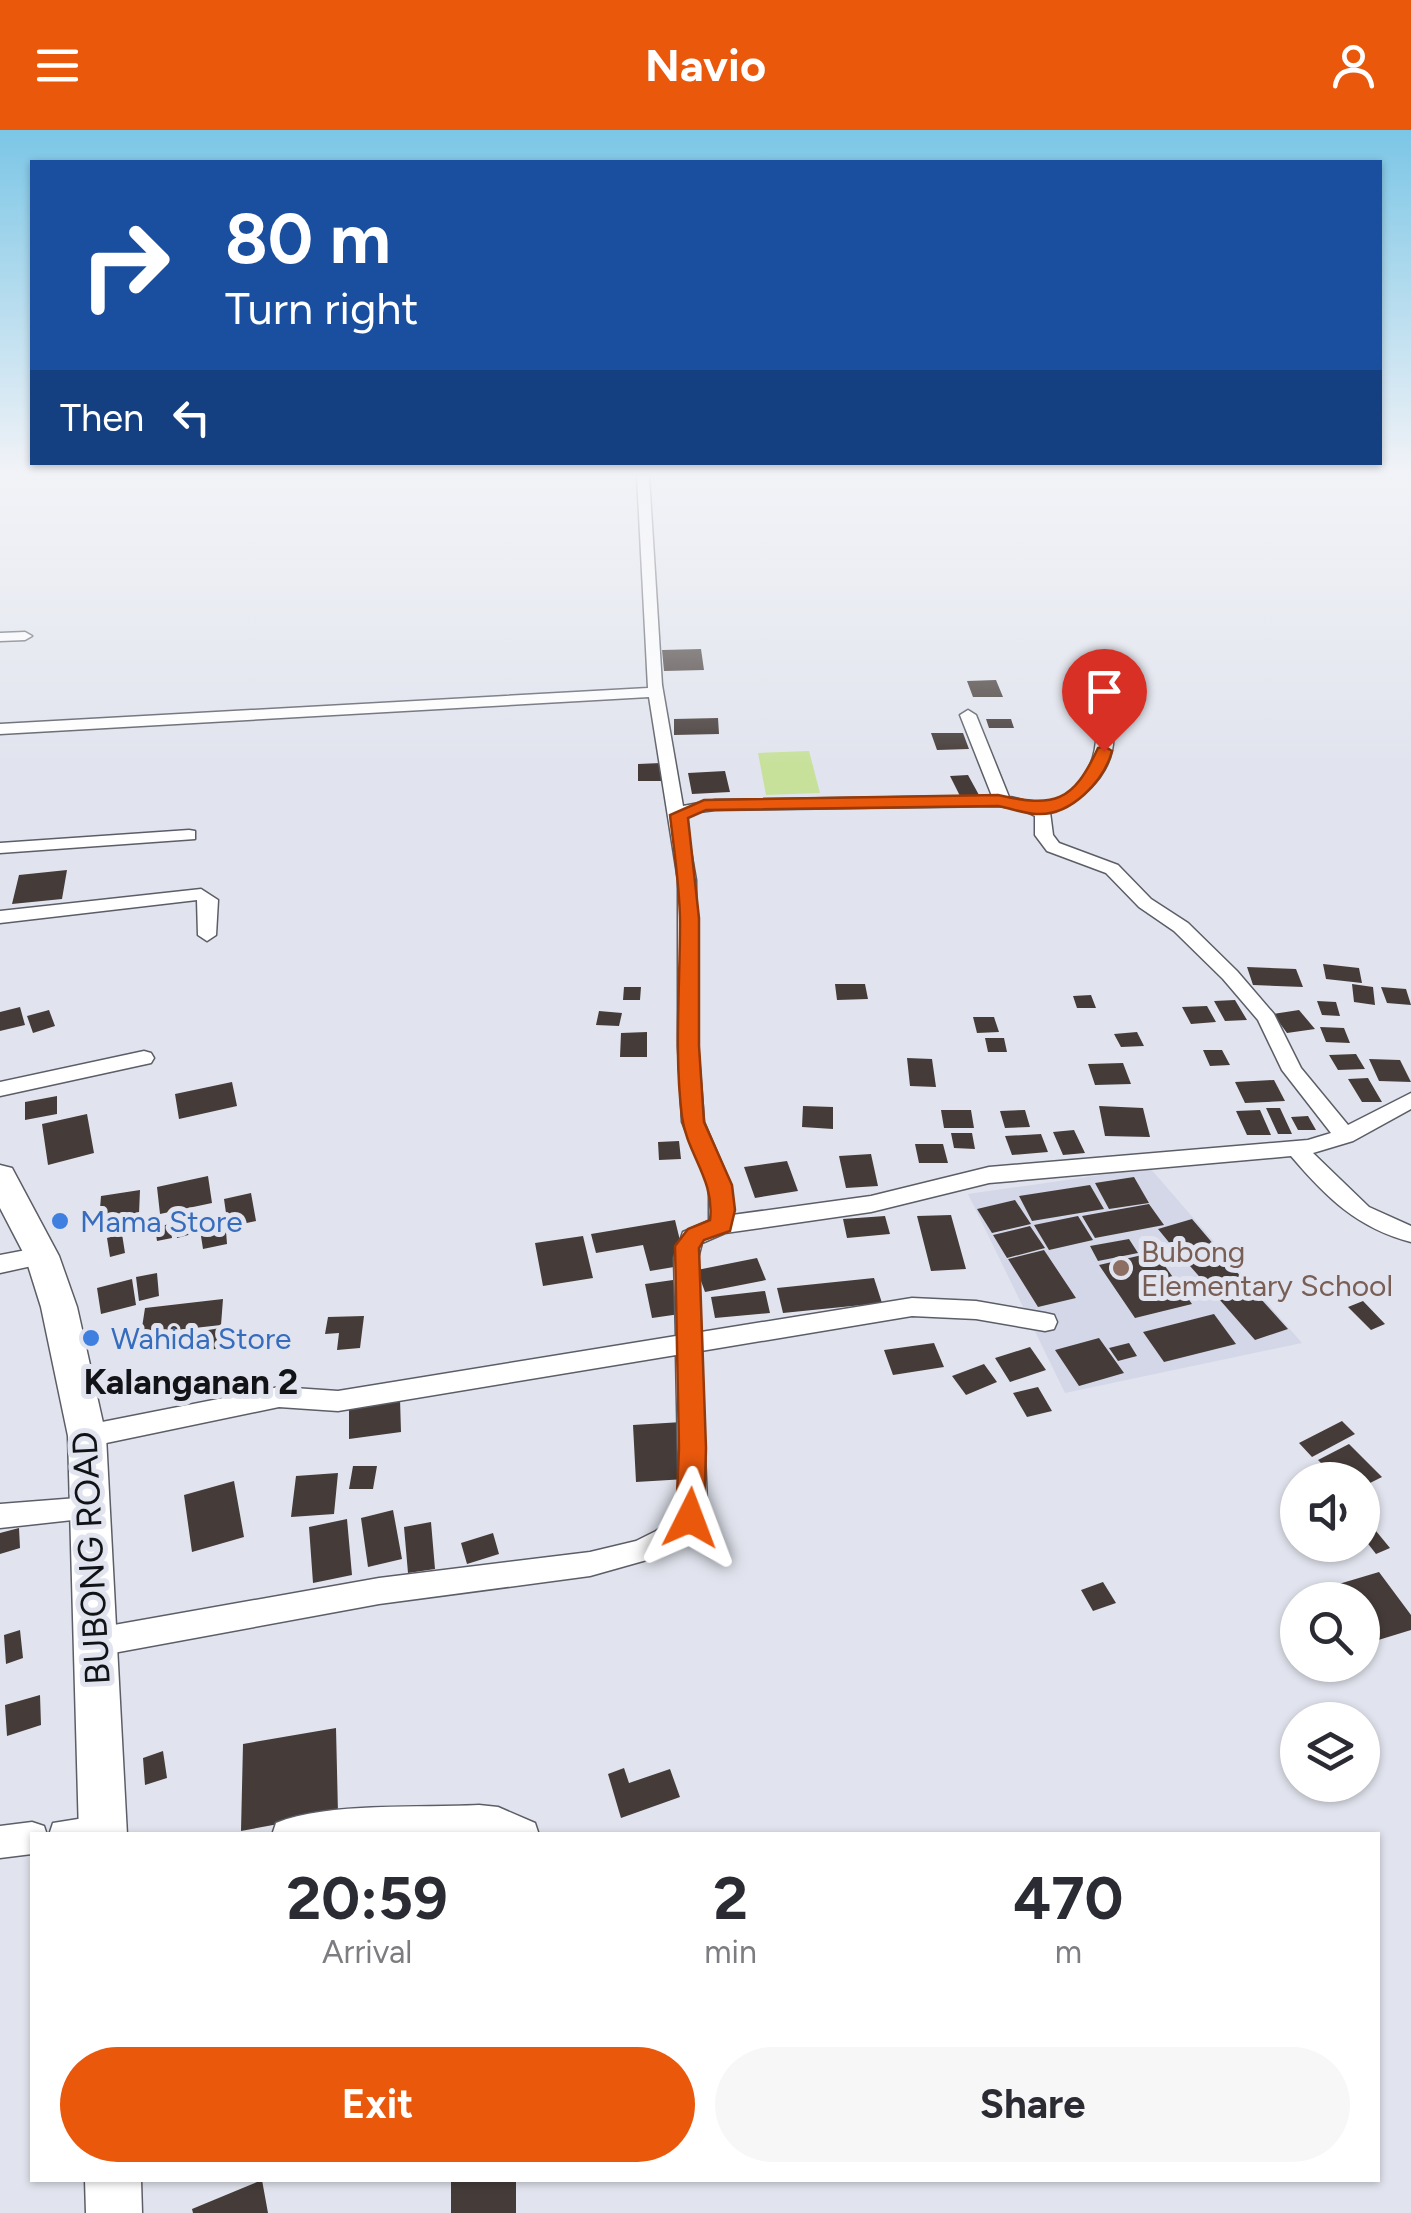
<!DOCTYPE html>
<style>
:root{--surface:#fff;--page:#f7f7f7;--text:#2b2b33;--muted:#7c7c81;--accent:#ea580c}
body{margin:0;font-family:Figtree,sans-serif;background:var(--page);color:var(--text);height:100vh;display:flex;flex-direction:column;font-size:38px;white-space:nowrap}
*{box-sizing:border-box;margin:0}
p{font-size:32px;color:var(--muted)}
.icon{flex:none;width:55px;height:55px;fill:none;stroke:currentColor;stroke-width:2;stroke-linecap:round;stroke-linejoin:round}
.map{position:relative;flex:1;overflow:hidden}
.sheet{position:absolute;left:30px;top:1702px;width:1350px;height:350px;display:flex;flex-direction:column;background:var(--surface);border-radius:0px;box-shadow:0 2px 8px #0004}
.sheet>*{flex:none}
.top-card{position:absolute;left:30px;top:30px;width:1352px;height:305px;border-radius:0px;box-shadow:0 2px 8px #0004;background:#1a4fa0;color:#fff;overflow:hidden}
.buttons{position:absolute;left:1280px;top:1332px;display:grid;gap:20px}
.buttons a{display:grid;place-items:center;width:100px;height:100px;border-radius:50%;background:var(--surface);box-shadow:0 2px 8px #0004;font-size:50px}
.pin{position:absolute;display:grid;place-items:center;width:85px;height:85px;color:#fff;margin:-102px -42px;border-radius:50% 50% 50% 0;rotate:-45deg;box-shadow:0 0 10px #0007}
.pin .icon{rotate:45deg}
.me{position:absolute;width:110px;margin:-55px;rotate:3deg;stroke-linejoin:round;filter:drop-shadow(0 0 8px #0008)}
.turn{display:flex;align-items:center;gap:35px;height:210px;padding:0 30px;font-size:45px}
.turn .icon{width:130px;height:130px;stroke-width:2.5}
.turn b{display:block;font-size:70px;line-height:85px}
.then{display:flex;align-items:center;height:95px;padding:0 30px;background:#0003;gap:20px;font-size:38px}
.eta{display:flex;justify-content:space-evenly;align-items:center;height:170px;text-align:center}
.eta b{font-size:60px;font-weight:700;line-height:70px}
.cta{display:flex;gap:20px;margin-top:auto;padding:20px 30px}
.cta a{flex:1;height:115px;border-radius:60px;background:var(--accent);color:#fff;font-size:40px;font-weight:700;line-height:115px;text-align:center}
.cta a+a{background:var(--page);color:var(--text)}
header{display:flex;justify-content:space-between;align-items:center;height:130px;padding:0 30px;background:var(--accent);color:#fff;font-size:45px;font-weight:700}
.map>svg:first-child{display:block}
</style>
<header><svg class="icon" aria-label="menu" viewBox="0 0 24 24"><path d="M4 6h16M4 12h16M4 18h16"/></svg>Navio<svg class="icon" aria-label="person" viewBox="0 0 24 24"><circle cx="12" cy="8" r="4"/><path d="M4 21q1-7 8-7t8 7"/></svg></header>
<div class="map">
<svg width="1411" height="2083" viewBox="0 0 1411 2083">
<rect width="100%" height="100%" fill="#e1e4ee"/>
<path fill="#d3d7e8" d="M1150,1038L1302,1213L1065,1263L968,1064Z"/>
<path fill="#c7e19b" d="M809,621L820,663L766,665L758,623Z"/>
<path fill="#453c39" d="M701,519L704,540L664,541L662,520Z
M996,550L1003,567H973L967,551Z
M718,588L719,604L674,605V589Z
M986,589H1011L1014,598H989Z
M931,603H963L969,619L937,620Z
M661,633V651H638V634Z
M725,641L730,662L692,664L688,643Z
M968,645L979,665L960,666L950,646Z
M67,740L62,769L12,774L19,745Z
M1323,834L1359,838L1362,853L1326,849Z
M1247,837L1296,839L1303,857L1253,855Z
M835,854H865L868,869L837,870Z
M1352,854L1373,857L1375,875L1354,872Z
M624,857H641L640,870H623Z
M1381,857L1406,859L1411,875L1387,873Z
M1091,865L1096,878H1077L1073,866Z
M1235,870L1247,890L1225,891L1214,871Z
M1317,871L1336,872L1340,886L1322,885Z
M1207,876L1216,892L1191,894L1182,877Z
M20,877L25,895L0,901V882Z
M49,880L55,896L33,903L27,886Z
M1299,880L1315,899L1287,903L1273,884Z
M599,881L622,883L619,896L596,895Z
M973,887H994L999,902L977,903Z
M1320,897L1344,898L1350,913L1326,912Z
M647,902V927H620L621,903Z
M1137,902L1144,916L1121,917L1114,904Z
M985,908H1004L1007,922H988Z
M1203,920H1222L1230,935L1210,936Z
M1356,924L1365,939L1338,940L1329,925Z
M907,928L932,929L936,957L910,956Z
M1369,929L1400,930L1411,952L1379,951Z
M1123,933L1131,954L1095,955L1088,934Z
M1368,948L1382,972H1362L1348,949Z
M1274,950L1285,971L1245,973L1235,952Z
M232,952L237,976L179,989L175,964Z
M57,966V984L25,990V972Z
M803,976L833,977V999L802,997Z
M1099,976L1143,978L1150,1007L1105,1006Z
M1266,978H1280L1292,1004H1278Z
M941,980H971L974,998H944Z
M1025,980L1030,997L1005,998L1000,981Z
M1260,980L1271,1005H1247L1236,981Z
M87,984L94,1023L48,1035L42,994Z
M1308,986L1316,1000H1298L1291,987Z
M1074,1000L1085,1023L1063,1025L1053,1002Z
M951,1003H972L975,1019L954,1018Z
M1041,1004L1048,1022L1012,1025L1005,1006Z
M679,1011L681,1029L659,1030L658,1012Z
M915,1014H943L948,1033H919Z
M871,1024L878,1056L846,1058L839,1026Z
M787,1031L798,1061L755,1068L744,1037Z
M208,1046L212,1073L160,1084L157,1057Z
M1134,1047L1149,1073L1109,1079L1095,1053Z
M1090,1055L1104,1079L1032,1091L1019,1066Z
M140,1060L139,1084L99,1091L101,1066Z
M251,1063L256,1091L228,1097L224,1069Z
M1015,1070L1031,1094L992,1103L977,1079Z
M1149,1074L1164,1095L1095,1108L1082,1086Z
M951,1085L966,1139L931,1141L917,1086Z
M885,1086L890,1104L847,1108L843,1089Z
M1078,1086L1093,1110L1049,1120L1034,1095Z
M1192,1089L1215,1116L1181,1127L1158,1099Z
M191,1090L192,1104L177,1108L175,1093Z
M675,1090L686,1135L650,1141L643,1115L596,1123L591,1104Z
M170,1094L172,1108L157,1111L155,1097Z
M1030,1096L1045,1118L1007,1128L993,1105Z
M226,1101L227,1114L203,1119L201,1106Z
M122,1104L125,1123L110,1127L107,1108Z
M583,1106L593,1148L543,1156L535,1113Z
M1129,1109L1138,1123L1098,1131L1090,1116Z
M1215,1118L1288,1199L1255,1210L1183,1128Z
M1044,1120L1076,1168L1038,1177L1008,1129Z
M1155,1122L1192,1174L1135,1188L1099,1135Z
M757,1128L766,1150L705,1162L697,1140Z
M157,1143L159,1166L139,1171L136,1147Z
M874,1148L882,1173L783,1183L777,1158Z
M132,1149L136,1175L101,1184L97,1158Z
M673,1150L680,1184L652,1188L645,1154Z
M765,1161L770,1183L715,1188L711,1167Z
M223,1169L221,1195L141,1204L145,1178Z
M1363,1171L1385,1194L1371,1200L1348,1177Z
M1214,1184L1236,1214L1164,1232L1143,1202Z
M364,1186L360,1218L337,1220L339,1203L325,1204L328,1187Z
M220,1198L221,1218L199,1222L197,1202Z
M1099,1208L1124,1243L1079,1256L1055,1220Z
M934,1213L944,1237L893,1245L884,1220Z
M1129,1213L1137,1226L1118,1231L1109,1218Z
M1030,1217L1046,1240L1010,1252L995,1228Z
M984,1234L997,1252L966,1265L952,1246Z
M1038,1257L1052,1281L1027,1287L1013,1263Z
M400,1269L401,1302L349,1309V1276Z
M1342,1291L1355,1304L1312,1327L1299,1313Z
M682,1292L686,1349L636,1352L633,1295Z
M1349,1314L1382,1347L1362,1357V1350H1338L1318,1330Z
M353,1336H377L373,1359H349Z
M338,1343L334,1384L291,1387L296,1346Z
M234,1351L244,1407L192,1422L184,1365Z
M393,1380L402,1429L368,1437L361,1388Z
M347,1389L352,1445L313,1453L309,1397Z
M431,1392L435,1439L408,1443L404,1397Z
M19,1398L20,1418L0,1424V1403Z
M1376,1401L1390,1418L1376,1424L1362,1406Z
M493,1403L499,1424L467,1434L461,1413Z
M1379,1442L1411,1485V1500L1362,1515V1470H1329L1322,1459Z
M1103,1452L1116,1473L1093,1481L1081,1460Z
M20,1500L23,1528L6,1534L4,1505Z
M40,1565L41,1595L7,1606L5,1575Z
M336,1598L338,1683L241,1701L243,1614Z
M163,1621L167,1648L145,1655L143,1628Z
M624,1638L629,1653L670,1639L680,1667L621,1688L608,1644Z
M262,2050L268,2083H193L192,2079Z
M451,2050H516V2083H451Z"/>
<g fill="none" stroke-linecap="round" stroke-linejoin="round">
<defs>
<path id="minor" d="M637,346H649L662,555L683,676L715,670L992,666L960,585L968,580L976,585L1009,667C1019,668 1031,674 1040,674C1086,675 1108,610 1090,576L1103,573C1132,619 1096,668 1050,682L1053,705L1059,713L1118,735L1151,769L1188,793L1237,841L1274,884L1301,938L1348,995L1411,963V979L1353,1011L1313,1023L1369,1077L1411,1096V1112C1357,1098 1326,1067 1291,1026L989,1053L871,1082L725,1103L702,1113L698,1128L701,1202L912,1168L976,1171L1045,1183L1054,1185L1057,1192L1054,1199L1045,1201L976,1189L912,1186L701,1221L707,1375L688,1409L661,1426L590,1446L379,1474L97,1526L86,1522L82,1512L86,1502L97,1498L379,1448L590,1422L636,1411L656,1401L668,1392L679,1375L676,1225L338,1281L279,1277L87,1317L78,1314L74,1306L78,1298L87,1295L279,1257L338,1261L676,1206L674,1128L683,1102L709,1091V1055L682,992L678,916V750L649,567L0,604V594L648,558ZM998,676L1021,679L1035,686V705L1047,721L1106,743L1139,777L1174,801L1223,849L1258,890L1282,940L1331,1003L1308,1010L989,1037L871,1066L732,1085L731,1055L704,992L698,916L696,750L685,688L699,682L715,680Z
M0,503L25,502L32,506L25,510L0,511Z
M189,700L195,701V709L0,723V713Z
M201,759L218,770L216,805L207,811L198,805L197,770L0,793V781Z
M144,921L151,923L154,928L151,933L0,966V952Z
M42,1117L50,1120L54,1126L50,1132L0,1143V1125Z
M90,1367L100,1371L104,1379L100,1387L0,1398V1374Z
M479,1675L498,1677L535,1693L539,1705H272L276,1693C327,1672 422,1678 479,1675Z
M103,1685L115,1689L118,1705H49L53,1693Z
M32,1692L44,1696L47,1705H32V1724L0,1728V1696Z"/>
<path id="secondary" d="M0,1035L12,1038L59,1126L77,1177L106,1306L127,1705H79L68,1306L41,1177L25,1126L0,1078Z
M85,2050H141L142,2083H86Z"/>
</defs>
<use href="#minor" stroke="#5c5e67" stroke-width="3"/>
<use href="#secondary" stroke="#5c5e67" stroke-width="3"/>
<use href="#minor" fill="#fff" fill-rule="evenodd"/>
<use href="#secondary" fill="#fff" fill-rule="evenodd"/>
</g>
<linearGradient id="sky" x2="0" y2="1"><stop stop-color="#7bc6e6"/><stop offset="0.54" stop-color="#f2f3f7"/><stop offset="1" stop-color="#f2f3f7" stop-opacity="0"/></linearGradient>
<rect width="1411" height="637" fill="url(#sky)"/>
<path fill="#ea580c" stroke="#983908" stroke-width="2.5" d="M1104,616L1112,621C1104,651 1071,686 1037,684C1025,684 1010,678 998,676L706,680L688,688L699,788V916L704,992L732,1055L735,1080L730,1101L704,1110L699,1118L706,1318L704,1388L700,1397L690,1400L680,1397L676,1388L679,1318L675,1116L688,1099L710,1090C715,1050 687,1024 682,987C674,923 680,858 680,793C680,758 674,721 670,685L704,670L998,665C1055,678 1073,672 1098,618Z"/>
<g fill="#3f7fe0" stroke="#e1e4ee" stroke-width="4">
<circle cx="60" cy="1091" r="10"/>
<circle cx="91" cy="1208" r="10"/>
</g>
<circle fill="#8d6e63" stroke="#e1e4ee" stroke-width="4" cx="1121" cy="1138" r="10"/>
<g text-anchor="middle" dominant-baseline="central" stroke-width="10" stroke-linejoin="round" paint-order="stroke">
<g font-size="30" fill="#366cbe" stroke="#e1e4ee" text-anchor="start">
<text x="80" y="1091">Mama Store</text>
<text x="111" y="1208">Wahida Store</text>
</g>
<g font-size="30" fill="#785e54" stroke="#e1e4ee" text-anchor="start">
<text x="1141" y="1121">Bubong<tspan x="1141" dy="34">Elementary School</tspan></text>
</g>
<g font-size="35" font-weight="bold" fill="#121317" stroke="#e1e4ee">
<text x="191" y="1252">Kalanganan 2</text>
</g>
<g font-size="35" fill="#121317" stroke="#e1e4ee">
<text transform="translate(91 1428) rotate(-93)">BUBONG ROAD</text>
</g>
</g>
</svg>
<div class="buttons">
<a><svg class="icon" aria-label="sound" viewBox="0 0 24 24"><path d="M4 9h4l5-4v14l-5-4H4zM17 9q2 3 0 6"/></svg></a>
<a><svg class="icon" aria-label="search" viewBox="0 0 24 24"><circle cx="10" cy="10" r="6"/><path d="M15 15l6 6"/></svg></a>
<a><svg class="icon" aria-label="layers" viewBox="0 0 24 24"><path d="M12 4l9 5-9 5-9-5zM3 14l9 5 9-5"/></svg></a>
</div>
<div class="pin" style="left:1104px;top:621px;background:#d93025"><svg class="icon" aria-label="arrive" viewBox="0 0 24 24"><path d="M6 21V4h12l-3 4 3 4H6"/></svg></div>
<svg class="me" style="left:690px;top:1388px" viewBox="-20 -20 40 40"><path d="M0-17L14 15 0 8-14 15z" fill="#ea580c" stroke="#fff" stroke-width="4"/></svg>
<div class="top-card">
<div class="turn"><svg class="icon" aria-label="right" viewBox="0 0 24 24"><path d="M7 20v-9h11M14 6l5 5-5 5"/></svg><div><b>80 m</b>Turn right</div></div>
<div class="then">Then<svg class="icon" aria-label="left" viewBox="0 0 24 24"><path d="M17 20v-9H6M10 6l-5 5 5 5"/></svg></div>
</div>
<section class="sheet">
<div class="eta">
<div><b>20:59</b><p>Arrival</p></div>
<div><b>2</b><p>min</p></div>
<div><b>470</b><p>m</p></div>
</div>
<div class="cta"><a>Exit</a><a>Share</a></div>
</section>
</div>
